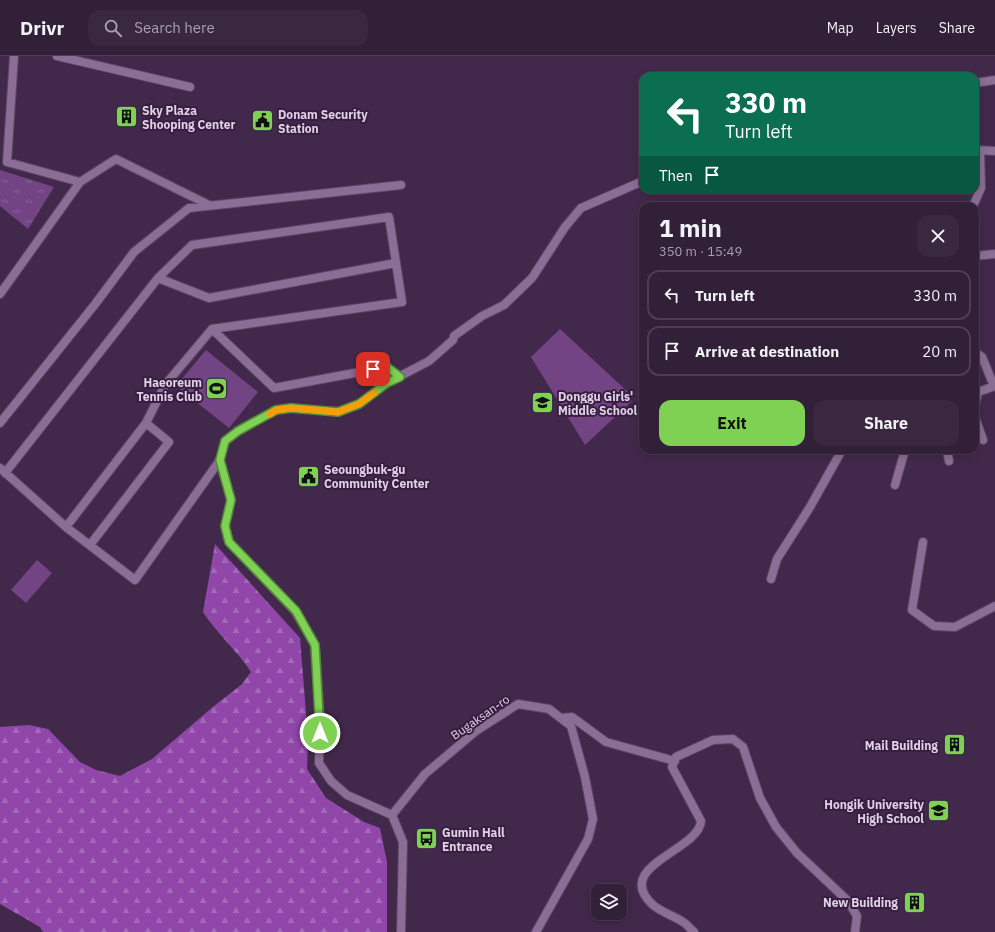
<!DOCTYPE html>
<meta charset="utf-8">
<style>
:root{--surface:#321f38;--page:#3a2740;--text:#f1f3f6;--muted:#a8a2ae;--line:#4d3d53;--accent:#7ed153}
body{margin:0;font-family:"IBM Plex Sans",sans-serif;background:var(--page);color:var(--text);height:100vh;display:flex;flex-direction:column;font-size:15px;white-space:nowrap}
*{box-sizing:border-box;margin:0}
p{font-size:13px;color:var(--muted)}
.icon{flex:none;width:22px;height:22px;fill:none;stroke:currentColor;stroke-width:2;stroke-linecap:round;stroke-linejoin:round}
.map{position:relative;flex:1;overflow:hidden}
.sheet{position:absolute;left:639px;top:146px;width:340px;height:252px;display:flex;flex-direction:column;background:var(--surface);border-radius:12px;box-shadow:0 2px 10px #0003,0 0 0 1px var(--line)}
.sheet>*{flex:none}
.banner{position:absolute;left:639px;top:16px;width:340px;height:122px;border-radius:12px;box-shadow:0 2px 10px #0003,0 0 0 1px var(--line);background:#0b6e4f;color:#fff;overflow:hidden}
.tools{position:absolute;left:591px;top:828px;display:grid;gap:8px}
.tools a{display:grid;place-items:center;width:36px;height:36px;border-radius:8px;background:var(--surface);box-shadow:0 2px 10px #0003,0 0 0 1px var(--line);font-size:20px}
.pin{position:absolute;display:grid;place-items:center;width:34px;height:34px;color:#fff;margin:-17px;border-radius:8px;box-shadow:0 2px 6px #0006}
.me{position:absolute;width:44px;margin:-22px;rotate:0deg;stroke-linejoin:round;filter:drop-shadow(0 0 3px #0008)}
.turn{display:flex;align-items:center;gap:14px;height:84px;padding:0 20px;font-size:18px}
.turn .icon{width:52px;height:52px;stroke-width:2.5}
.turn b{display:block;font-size:28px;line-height:34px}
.then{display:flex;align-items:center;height:38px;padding:0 20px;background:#0003;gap:8px;font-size:15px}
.round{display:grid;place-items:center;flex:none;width:42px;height:42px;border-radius:12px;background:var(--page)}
.summary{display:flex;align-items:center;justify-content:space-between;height:68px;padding:0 20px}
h1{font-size:24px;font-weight:700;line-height:30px}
.action{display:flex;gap:8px;margin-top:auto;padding:8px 20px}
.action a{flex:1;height:46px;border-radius:12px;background:var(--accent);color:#111;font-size:16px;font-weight:700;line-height:46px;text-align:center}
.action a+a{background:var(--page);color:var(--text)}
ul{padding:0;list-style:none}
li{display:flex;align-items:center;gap:12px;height:50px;margin:0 8px 6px;padding:0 12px;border:2px solid var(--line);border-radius:12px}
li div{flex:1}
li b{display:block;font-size:15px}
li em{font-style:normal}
header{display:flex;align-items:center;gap:24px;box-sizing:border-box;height:56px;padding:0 20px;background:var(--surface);border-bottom:1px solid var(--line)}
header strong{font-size:19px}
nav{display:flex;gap:22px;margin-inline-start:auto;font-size:14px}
.search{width:280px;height:36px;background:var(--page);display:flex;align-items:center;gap:10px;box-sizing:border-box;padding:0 14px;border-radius:12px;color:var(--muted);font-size:15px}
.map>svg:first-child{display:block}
</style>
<header>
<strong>Drivr</strong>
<div class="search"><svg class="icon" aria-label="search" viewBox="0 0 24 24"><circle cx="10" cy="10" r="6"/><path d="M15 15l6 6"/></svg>Search here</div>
<nav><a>Map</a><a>Layers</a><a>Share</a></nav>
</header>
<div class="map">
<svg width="995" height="876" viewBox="0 0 995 876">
<defs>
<pattern id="forest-firs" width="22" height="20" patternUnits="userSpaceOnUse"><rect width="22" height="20" fill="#9047a9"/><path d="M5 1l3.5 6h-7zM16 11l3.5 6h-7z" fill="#a469b9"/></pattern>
<pattern id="park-tufts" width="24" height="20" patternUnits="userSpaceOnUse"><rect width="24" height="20" fill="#734484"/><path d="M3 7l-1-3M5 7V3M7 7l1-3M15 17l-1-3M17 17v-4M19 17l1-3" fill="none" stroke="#875e95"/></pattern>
</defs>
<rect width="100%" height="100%" fill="#42294b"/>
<path fill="url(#forest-firs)" d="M215,488L300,582L308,682L307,713L326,742L364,766L380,772L387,806V876H43L40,871L0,848V671L29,669L48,673L80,706L96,714L120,720L152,703L214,650L241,629L251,616C237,594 217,578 203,556Z"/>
<path fill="url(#park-tufts)" d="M0,114L54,131L28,173L0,150Z"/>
<path fill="#734484" d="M560,273L628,336L632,345L585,389L531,301Z
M206,294L258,336L229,372L176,330Z
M37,504L52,517L26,547L11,534Z"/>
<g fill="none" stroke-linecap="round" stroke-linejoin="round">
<defs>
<path id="minor" d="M14,0L7,106L80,126
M57,0L190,31
M976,94L995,95
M973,150L981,132L980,95
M975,200L995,198
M158,222L209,242L396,207
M0,238L80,126L116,103L209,149
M975,296L982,301L994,330
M975,350L978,336L995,330
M975,361L983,384
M0,367L96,247L134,196L189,152L401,129
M146,367L165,329L212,273L274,332L387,311L400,321
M947,394L949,405
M0,412L66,471L135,524L220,404
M5,417L158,222L192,189L389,161L402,246L212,273
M895,429L905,394
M66,471L146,367L169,386L90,489
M923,486L912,554L934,570L955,571L995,550
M771,523L777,503L810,451L842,394
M561,662L572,661L606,686L675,705
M694,876C690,873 687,868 683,866C674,860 661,856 653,849C611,810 699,795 701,765L672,711L676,701L713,684L733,683L743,691L760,742L776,771L797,797L848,845L857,860L855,876"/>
<path id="tertiary" d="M975,27L995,24
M392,759L347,739L331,725L319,707L320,662L315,589L295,555L229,486L225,470L231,444L220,404L225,385L238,375L276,354L291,352L338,356L359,348L387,327L429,305L453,284L454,280L482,260L504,249L532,222L565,171L581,152L643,125
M401,876L403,786L392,759L425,718L476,675L518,648L549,653L571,670L585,721L593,763L588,783L536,876"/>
</defs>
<use href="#minor" stroke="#5c4664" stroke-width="10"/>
<use href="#tertiary" stroke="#5c4664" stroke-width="10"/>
<use href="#minor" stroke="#8a6e95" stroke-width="8"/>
<use href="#tertiary" stroke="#8a6e95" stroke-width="8"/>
</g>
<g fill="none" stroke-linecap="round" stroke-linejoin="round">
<defs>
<path id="route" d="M320,677L315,589L296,555L229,486L225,470L231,444L220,404L225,385L238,375L276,354L291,352L338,356L359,348L387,327L400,321L387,311L373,313"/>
</defs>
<use href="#route" stroke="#528836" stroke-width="10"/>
<use href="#route" stroke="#7ed153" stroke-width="7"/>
<path stroke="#f59e0b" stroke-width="7" d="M270,358L276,354L291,352L338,356L359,348L374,337"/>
</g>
<defs>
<symbol id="building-square" viewBox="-11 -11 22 22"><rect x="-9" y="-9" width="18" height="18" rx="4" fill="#7ed153" stroke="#381f41"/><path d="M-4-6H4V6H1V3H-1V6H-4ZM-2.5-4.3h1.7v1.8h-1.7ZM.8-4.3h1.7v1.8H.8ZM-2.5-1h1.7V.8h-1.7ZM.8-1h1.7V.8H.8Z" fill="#111"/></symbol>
<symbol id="civic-square" viewBox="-11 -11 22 22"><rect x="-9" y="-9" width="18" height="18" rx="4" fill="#7ed153" stroke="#381f41"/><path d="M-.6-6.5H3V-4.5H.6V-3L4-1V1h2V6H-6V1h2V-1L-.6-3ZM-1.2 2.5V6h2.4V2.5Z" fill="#111"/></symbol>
<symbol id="stadium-square" viewBox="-11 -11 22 22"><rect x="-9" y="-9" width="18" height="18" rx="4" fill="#7ed153" stroke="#381f41"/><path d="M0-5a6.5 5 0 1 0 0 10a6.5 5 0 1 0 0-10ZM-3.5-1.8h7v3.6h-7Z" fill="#111"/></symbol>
<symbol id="school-square" viewBox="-11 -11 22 22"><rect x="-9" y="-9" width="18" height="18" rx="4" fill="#7ed153" stroke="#381f41"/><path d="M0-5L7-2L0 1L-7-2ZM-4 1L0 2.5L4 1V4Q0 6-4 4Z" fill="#111"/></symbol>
<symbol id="bus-square" viewBox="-11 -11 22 22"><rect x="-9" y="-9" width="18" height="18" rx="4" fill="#7ed153" stroke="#381f41"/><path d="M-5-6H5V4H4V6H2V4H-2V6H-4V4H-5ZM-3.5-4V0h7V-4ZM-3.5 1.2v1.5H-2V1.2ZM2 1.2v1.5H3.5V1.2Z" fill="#111"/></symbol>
</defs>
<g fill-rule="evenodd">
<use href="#building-square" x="114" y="48" width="25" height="25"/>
<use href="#civic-square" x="250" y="52" width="25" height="25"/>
<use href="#stadium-square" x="204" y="320" width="25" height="25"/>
<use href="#school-square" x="530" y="334" width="25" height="25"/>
<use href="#civic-square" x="296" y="408" width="25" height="25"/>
<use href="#building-square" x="942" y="676" width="25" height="25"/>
<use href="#school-square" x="926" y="742" width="25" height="25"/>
<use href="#bus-square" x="414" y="770" width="25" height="25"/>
<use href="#building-square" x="902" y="834" width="25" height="25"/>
</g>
<g text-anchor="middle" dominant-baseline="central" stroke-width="4" stroke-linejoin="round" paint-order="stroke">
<g font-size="12" font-weight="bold" fill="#e0d1e6" stroke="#381f41" text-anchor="start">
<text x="142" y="54">Sky Plaza<tspan x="142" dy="14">Shooping Center</tspan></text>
<text x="278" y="58">Donam Security<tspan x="278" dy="14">Station</tspan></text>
<text x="202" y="326" text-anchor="end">Haeoreum<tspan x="202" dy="14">Tennis Club</tspan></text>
<text x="558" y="340">Donggu Girls'<tspan x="558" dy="14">Middle School</tspan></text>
<text x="324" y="413">Seoungbuk-gu<tspan x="324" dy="14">Community Center</tspan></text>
<text x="938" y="689" text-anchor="end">Mail Building</text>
<text x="924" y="748" text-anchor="end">Hongik University<tspan x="924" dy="14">High School</tspan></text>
<text x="442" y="776">Gumin Hall<tspan x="442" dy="14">Entrance</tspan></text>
<text x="898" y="846" text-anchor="end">New Building</text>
</g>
<g font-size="12" fill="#e0d1e6" stroke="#381f41">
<text transform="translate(480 661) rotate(-35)">Bugaksan-ro</text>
</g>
</g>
</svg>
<div class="tools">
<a><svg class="icon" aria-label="layers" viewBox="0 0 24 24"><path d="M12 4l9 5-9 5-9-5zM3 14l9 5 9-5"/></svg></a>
</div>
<div class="pin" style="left:373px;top:313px;background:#d93025"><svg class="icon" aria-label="arrive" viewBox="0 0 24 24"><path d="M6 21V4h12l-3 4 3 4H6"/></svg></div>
<svg class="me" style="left:320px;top:677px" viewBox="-20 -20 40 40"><circle r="17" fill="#7ed153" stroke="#fff" stroke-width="3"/><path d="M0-11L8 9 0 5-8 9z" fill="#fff"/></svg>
<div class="banner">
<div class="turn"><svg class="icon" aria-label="left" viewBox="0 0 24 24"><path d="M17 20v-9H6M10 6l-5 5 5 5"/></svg><div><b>330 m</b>Turn left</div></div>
<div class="then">Then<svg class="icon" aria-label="arrive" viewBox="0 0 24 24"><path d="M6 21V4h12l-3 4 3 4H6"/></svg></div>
</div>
<section class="sheet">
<div class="summary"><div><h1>1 min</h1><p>350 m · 15:49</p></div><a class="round"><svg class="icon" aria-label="close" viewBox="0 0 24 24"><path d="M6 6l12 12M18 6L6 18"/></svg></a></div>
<ul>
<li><svg class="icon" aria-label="left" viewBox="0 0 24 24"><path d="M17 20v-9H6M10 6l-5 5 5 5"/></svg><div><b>Turn left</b></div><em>330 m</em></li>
<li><svg class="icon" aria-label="arrive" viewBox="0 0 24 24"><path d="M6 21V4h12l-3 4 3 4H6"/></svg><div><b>Arrive at destination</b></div><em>20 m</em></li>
</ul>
<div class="action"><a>Exit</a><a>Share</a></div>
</section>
</div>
